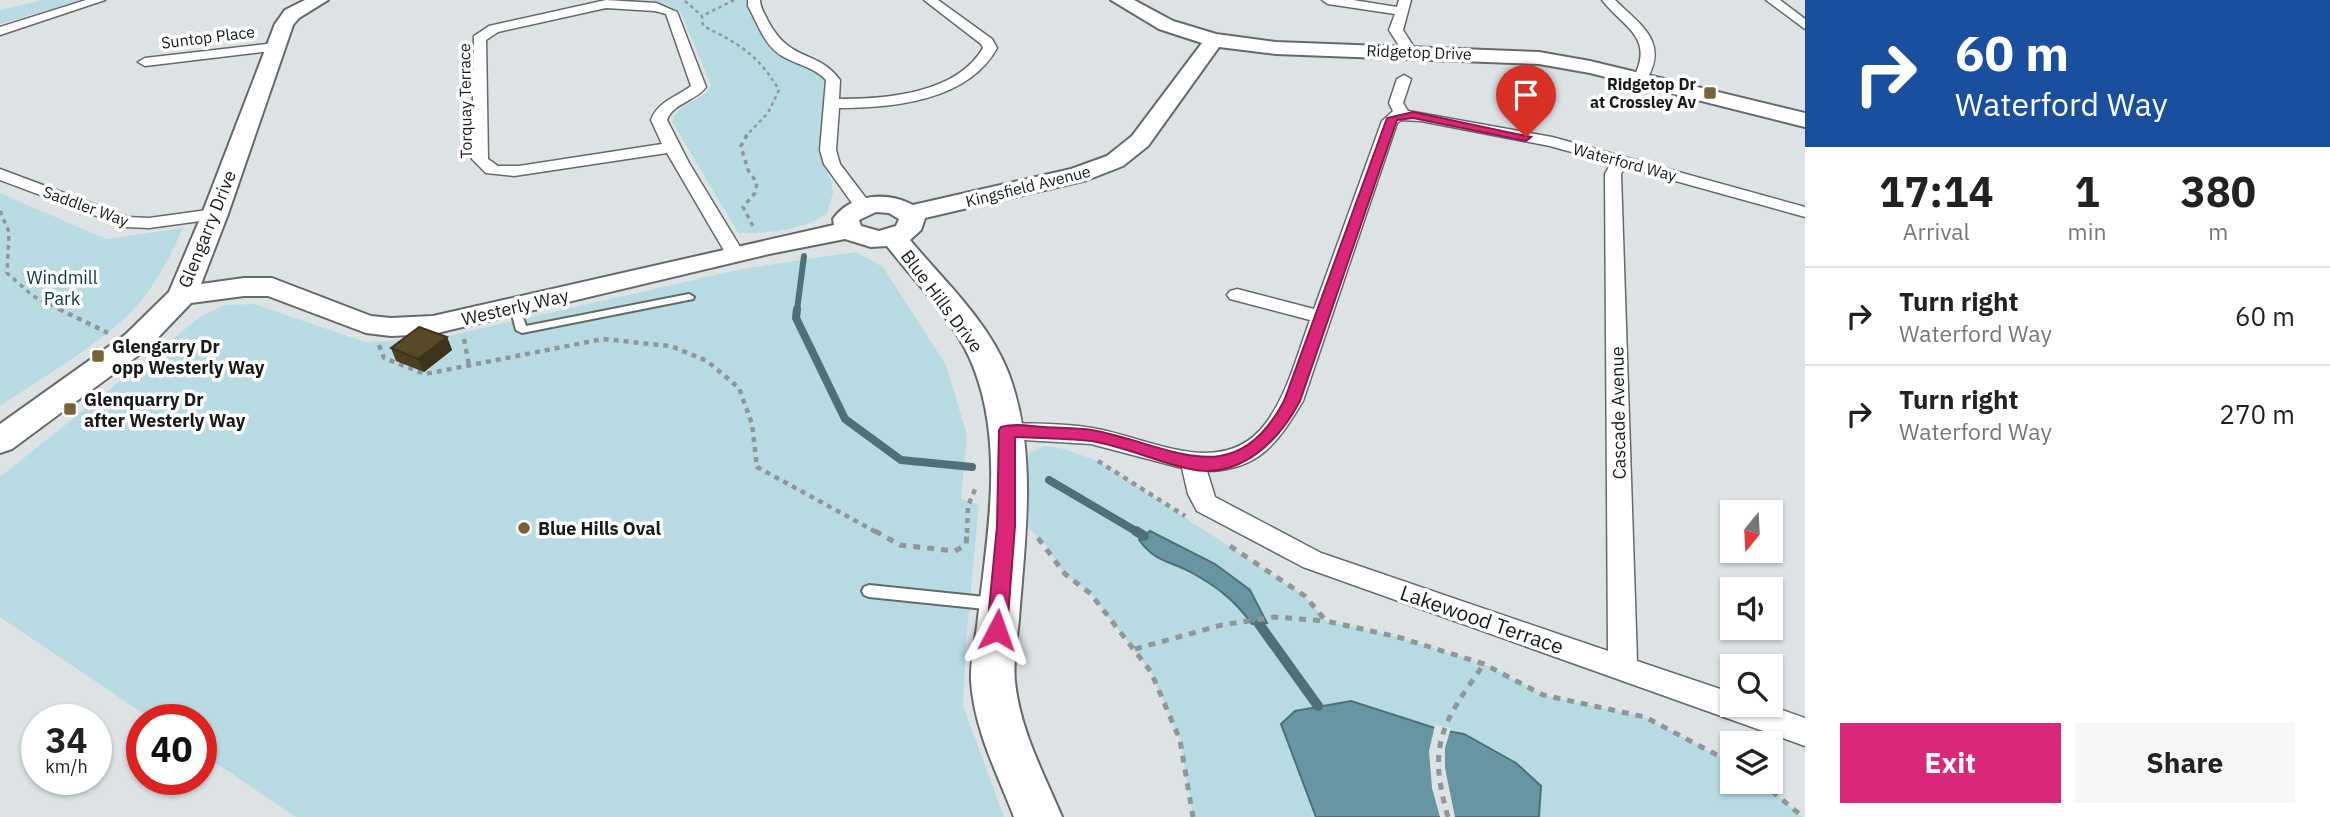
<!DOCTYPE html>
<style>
:root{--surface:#fff;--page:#f6f6f6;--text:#222;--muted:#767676;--line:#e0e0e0;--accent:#db2777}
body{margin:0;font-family:"IBM Plex Sans",sans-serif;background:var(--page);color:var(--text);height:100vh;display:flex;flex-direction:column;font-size:26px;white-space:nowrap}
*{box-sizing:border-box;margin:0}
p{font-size:23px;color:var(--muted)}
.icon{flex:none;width:38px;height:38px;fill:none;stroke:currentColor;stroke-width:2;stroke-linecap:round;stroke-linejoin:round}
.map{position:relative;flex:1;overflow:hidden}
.panel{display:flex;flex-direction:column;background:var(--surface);width:525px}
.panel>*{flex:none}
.top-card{background:#1a4fa0;color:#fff;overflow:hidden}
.needle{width:46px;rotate:198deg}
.tools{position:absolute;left:1720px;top:500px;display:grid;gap:14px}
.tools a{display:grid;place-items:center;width:63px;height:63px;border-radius:0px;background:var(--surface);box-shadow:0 2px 5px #0004;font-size:35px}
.speed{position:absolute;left:21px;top:704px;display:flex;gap:14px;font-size:35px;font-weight:700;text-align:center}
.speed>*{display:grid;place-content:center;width:91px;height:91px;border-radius:50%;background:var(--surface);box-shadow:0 2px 5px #0004;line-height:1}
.speed small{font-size:18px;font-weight:400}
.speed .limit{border:10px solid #d22;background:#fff;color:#111}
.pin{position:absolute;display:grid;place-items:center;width:60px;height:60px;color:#fff;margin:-72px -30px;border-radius:50% 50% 50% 0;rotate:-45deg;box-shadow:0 0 7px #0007}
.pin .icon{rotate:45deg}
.me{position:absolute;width:77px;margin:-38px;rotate:4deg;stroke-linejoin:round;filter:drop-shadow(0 0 5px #0008)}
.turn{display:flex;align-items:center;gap:24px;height:147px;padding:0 35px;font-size:32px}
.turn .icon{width:91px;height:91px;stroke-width:2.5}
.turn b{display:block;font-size:49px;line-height:60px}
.eta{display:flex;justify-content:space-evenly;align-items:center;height:119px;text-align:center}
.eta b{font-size:42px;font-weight:700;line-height:49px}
.action{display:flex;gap:14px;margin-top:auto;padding:14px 35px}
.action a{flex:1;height:80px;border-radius:0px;background:var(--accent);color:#fff;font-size:28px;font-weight:700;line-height:80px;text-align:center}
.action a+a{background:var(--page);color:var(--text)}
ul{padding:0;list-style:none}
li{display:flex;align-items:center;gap:21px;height:98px;padding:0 35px;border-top:2px solid var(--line)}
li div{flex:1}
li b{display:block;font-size:26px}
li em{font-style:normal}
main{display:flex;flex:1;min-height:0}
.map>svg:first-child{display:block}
</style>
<main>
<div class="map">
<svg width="1805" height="817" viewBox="0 0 1805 817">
<rect width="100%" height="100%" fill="#dde3e5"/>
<path fill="#b8dbe3" d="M43,0H80L0,24V10Z
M618,0H746V6L771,49L816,71L824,79L826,88L819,153L831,181L833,193L827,214C802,230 767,234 738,233L672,121C677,102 703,103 711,85L680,11L665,4Z
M0,193L106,239L183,228C169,259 153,291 128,315C91,350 43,377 0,406Z
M856,252L883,267L946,365L967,435L961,499L979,504L966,643L963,706L1004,817H296L201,753V719H151L0,617V477L200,317L225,305L254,304L365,342L439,338L742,269Z
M1044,446L1065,449L1100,462L1305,596L1326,621L1398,637L1484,664L1543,695L1645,717L1732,763V782H1761L1803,817H1193L1180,740L1151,672L1091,594L1065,574L1045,544L1027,526L1026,478L1029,453Z"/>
<path fill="#6596a1" stroke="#4e7178" stroke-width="2" d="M1150,531L1215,564L1250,590L1267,623L1252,624C1235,601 1219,588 1194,574C1170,560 1157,564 1139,540Z
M1351,701L1441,730L1464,734L1516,763L1541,786L1539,817H1316L1281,724L1295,711Z"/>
<path fill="#dde3e5" d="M1435,725L1451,728L1445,748V768L1455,817H1440L1432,788L1429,751Z"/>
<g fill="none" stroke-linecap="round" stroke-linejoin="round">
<path stroke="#4e7178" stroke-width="6" d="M797,310L804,256"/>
<path stroke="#4e7178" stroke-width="8" d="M797,309L796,318L845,419L901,460L972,467
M1049,480L1139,533"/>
<path stroke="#4e7178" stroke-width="10" d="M1136,531L1144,536
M1259,624L1318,706"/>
<defs>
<path id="lane" d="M689,294L694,297L693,299L522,333L516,330L510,307L515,304L519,305L526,326Z
M869,585L995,598L1000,600L1002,604L1000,608L995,610L869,597L864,595L862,591L864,587Z"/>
<path id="street" d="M86,0H105L0,35V27Z
M606,0L656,3L677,12L706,87C696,101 673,103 667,120L689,163L745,255L743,259H729L667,153L514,176L486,173L472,159L474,36L489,26ZM606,8L655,11L666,14L691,86C677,97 658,101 651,120L662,144L519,166H498L488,159L486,40L498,32Z
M748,0H760C760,8 765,14 768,21C790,63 817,49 840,80L839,99C886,99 956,94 983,48L981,44L924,0H938L992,39L997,48C968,101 892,108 839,108L836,150L840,164L872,206L863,211L857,210L824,164L820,150L826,80C814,67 797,65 782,56C764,45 758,24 748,6Z
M1322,0H1353L1397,7L1399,0H1411L1403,30L1417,52L1415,55H1405L1389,30L1395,14L1328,4Z
M1602,0H1615C1642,26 1670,43 1645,82L1640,83L1633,79C1655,37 1625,29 1602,0Z
M1766,0H1780L1805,19V29Z
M275,43L280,44V50L145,66L138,62L145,58Z
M1404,75L1411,79L1403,103L1408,111L1552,137L1805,207V217L1625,167L1621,174L1637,661L1732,693V705H1768L1805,718V746L1303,567L1197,511L1188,494L1182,468L1091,444L1007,439L999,437L995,431L999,425L1007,423C1035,424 1064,423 1092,428C1149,437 1222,482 1266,423C1288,393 1297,355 1310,320L1230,299L1227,295L1230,291L1237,289L1314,309L1382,121L1393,111L1389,103L1397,79ZM1401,120L1421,121L1550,146L1611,163L1605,174L1608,651L1321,553L1215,497L1207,471C1260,470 1278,442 1303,401L1397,123Z
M0,169L128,217L149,218L215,209L224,214L215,219L149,228L126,227L0,180Z"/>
<path id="secondary" d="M305,0H328L299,18L293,25L228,214L201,284L244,278H272L371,316L391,318L433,316L834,225L833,219C850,194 887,191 913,205L1071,169L1107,156L1132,136L1202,43L1159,29L1111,0H1134L1173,21L1216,34L1276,42L1539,52L1590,61L1805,113V127L1590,73L1539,64L1276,54L1219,47L1148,146L1123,166L1087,180L925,218L921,230L910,240C944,281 988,321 1008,372C1038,450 1025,537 1019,619C1017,640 1013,661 1015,682C1020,730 1044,774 1062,817H1014C997,773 974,729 971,681C970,660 976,639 978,618C987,537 1004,450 975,371C958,323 918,286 887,246L871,247L845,239L769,254L433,334L391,336L366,333L268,296H244L191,303L147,349L12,449L0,453V424L125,335L169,292L202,214L275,24L285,10ZM876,212L889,213L899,219L896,226L879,231L861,226L859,220Z"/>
</defs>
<use href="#lane" stroke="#646a6b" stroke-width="4"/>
<use href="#street" stroke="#646a6b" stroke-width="3"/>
<use href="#secondary" stroke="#646a6b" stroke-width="4"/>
<path stroke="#919697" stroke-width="2.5" stroke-dasharray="3.5 3.5" stroke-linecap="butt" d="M734,0L702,16L703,26C740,44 758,55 779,90L768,113L745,137
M685,1L702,16"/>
<path stroke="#919697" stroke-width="3.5" stroke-dasharray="4.5 4.5" stroke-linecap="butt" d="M747,135L741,146L748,170L757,183L755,193L743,207L755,230
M0,211L9,232L7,273L33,296L62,310"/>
<path stroke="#919697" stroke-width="4.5" stroke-dasharray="5 5" stroke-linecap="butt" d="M59,309L108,333
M464,339L469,365
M379,345L384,358L425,374L603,339L671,346L707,361L739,388L752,424L757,467L878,533
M1098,461L1185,516
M967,533L968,506L976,487"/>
<path stroke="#919697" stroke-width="5" stroke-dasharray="7 7" stroke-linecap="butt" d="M875,531L900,545L955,551L966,545L967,531
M1038,538L1065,574L1091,594L1151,672L1180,740L1193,817
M1230,546L1305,596L1326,621L1398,637L1484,664L1543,695L1645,717L1732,763
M1135,649L1222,625L1275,617L1326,621
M1761,782L1803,817
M1448,817C1427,745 1442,723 1484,664"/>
<use href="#lane" fill="#fff" fill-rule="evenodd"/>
<use href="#street" fill="#fff" fill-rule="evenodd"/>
<use href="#secondary" fill="#fff" fill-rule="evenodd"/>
</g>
<path fill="#4d4022" d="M447,337L452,350L424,372L396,361L391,348Z"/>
<path fill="#3e341b" d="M447,337L452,350L424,372L418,359Z"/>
<path fill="#594a27" stroke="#3e341b" stroke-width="2" d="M419,327L447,337L418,359L391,348Z"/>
<path fill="#db2777" stroke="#8e194d" stroke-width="2" d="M1413,112L1531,137L1526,141L1413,118L1397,120L1300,401C1279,441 1240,480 1190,469C1156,462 1124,446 1091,441C1066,438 1040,438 1015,437V526L1007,630L1004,636L997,638L990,636L987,630L997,526L999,430L1001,427C1014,423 1030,426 1044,427C1060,428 1077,428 1092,430C1170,444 1234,496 1284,401L1387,118Z"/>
<g fill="#786332" stroke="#fff" stroke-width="2.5">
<rect x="1703" y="86" width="14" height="14" rx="3.5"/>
<rect x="91" y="349" width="14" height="14" rx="3.5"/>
<rect x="63" y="402" width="14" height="14" rx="3.5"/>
<circle cx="524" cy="528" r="7"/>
</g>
<g text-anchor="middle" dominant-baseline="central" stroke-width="7" stroke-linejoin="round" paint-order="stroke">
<g font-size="16" fill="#171a1a" stroke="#fff">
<text transform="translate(208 37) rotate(-7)">Suntop Place</text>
<text transform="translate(1419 52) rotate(2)">Ridgetop Drive</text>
<text transform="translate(465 101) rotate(-91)">Torquay Terrace</text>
<text transform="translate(1625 162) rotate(15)">Waterford Way</text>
<text transform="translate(1028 186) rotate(-14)">Kingsfield Avenue</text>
<text transform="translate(86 206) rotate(20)">Saddler Way</text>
</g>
<g font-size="16" font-weight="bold" fill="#171a1a" stroke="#fff" text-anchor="end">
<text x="1696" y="84">Ridgetop Dr<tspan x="1696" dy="18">at Crossley Av</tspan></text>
</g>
<g font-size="18" fill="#171a1a" stroke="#fff">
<text transform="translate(207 229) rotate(-68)">Glengarry Drive</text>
<text transform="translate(942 301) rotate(53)">Blue Hills Drive</text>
<text transform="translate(515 307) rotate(-13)">Westerly Way</text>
<text transform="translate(1618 413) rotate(-91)">Cascade Avenue</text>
</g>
<g font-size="18" fill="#063740" stroke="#fff">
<text x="62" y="277">Windmill<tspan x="62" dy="21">Park</tspan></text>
</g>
<g font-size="18" font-weight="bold" fill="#171a1a" stroke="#fff" text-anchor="start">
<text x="112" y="346">Glengarry Dr<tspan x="112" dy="21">opp Westerly Way</tspan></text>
<text x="84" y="399">Glenquarry Dr<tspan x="84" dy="21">after Westerly Way</tspan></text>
<text x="538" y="528">Blue Hills Oval</text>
</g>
<g font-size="21" fill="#171a1a" stroke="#fff">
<text transform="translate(1482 619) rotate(19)">Lakewood Terrace</text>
</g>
</g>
</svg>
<div class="tools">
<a><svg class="needle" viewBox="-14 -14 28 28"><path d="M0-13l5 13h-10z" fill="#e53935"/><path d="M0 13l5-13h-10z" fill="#767676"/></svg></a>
<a><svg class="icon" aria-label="sound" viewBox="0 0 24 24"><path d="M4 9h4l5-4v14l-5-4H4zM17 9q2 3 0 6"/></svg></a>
<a><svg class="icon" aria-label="search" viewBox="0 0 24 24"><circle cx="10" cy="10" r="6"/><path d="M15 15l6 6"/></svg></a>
<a><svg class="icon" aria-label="layers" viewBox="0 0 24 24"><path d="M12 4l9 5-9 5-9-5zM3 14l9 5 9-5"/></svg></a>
</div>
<div class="speed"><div>34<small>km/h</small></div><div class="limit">40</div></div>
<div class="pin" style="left:1526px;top:137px;background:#d93025"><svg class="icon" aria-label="arrive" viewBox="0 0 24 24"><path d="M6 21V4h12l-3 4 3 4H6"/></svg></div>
<svg class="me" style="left:997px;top:630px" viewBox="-20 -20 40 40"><path d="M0-17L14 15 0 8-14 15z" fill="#db2777" stroke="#fff" stroke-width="4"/></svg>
</div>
<section class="panel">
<div class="top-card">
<div class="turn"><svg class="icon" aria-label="right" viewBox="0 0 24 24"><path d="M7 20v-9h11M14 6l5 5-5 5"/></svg><div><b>60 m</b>Waterford Way</div></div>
</div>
<div class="eta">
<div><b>17:14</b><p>Arrival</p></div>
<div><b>1</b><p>min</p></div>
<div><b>380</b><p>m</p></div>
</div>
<ul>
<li><svg class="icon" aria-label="right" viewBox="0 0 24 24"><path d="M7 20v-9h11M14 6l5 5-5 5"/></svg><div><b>Turn right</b><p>Waterford Way</p></div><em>60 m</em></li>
<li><svg class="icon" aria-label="right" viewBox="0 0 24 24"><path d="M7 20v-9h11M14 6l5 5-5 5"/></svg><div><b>Turn right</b><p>Waterford Way</p></div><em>270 m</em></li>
</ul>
<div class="action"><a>Exit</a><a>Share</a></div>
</section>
</main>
